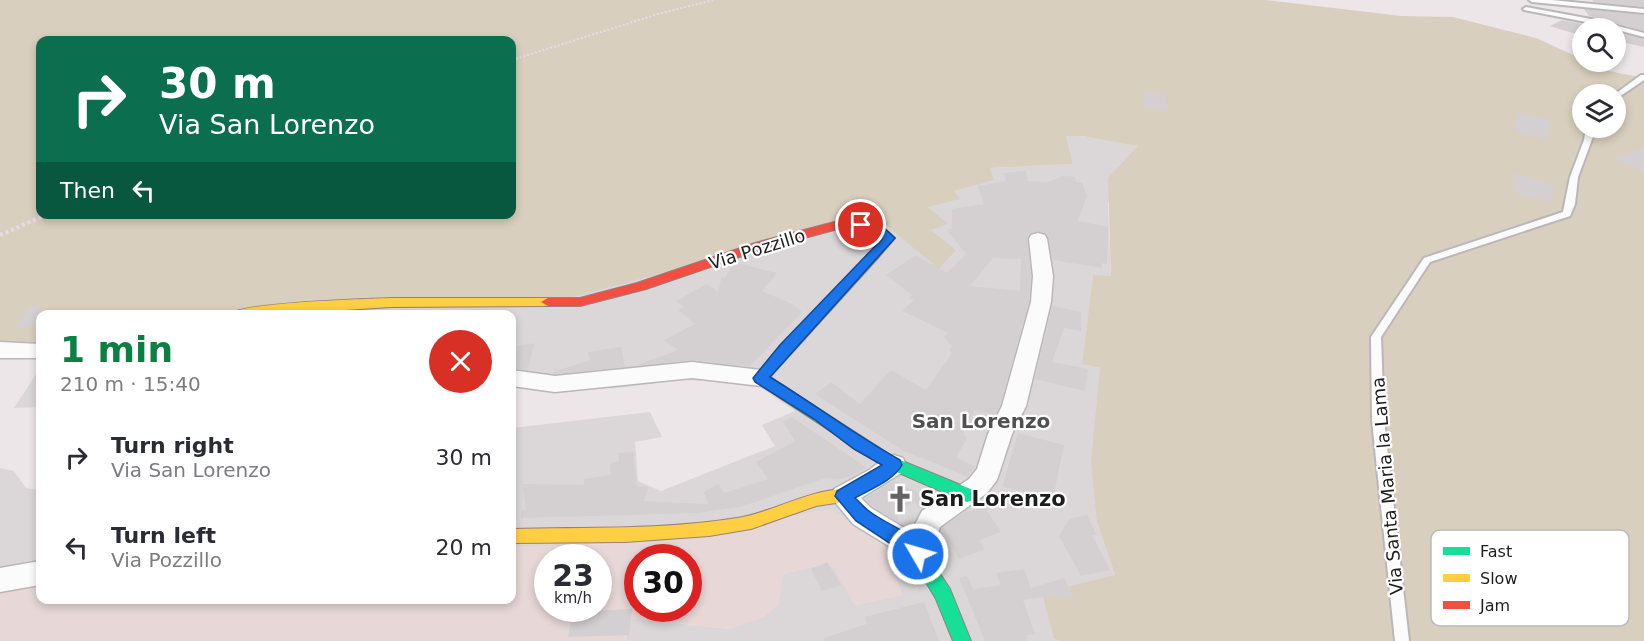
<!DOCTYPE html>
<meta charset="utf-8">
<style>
:root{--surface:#fff;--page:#f2f2f3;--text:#2b2b33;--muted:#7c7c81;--accent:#0b8043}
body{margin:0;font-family:"DejaVu Sans",sans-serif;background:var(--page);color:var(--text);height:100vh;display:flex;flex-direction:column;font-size:22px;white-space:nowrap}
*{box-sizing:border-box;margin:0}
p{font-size:20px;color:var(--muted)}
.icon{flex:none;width:33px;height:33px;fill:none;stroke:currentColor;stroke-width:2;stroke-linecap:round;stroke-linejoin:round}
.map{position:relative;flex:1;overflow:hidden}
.details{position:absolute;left:36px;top:310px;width:480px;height:294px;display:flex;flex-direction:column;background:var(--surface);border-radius:12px;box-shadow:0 3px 9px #0003}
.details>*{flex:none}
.top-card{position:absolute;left:36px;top:36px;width:480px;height:183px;border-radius:12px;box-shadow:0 3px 9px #0003;background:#0b6e4f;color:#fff;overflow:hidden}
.controls{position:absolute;left:1572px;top:18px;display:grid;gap:12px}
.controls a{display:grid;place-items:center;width:54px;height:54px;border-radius:50%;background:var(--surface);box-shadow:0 3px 9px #0003;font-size:30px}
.speed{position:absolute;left:534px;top:544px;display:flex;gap:12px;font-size:30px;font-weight:700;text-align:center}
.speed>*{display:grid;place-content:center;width:78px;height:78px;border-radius:50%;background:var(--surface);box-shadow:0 3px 9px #0003;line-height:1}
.speed small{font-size:15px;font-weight:400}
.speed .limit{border:9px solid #d22;background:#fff;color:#111}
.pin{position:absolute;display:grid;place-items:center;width:51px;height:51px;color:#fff;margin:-26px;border:3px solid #fff;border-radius:50%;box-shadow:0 2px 6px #0007}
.me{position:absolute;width:66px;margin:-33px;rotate:308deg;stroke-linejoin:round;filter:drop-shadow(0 0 4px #0008)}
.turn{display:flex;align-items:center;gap:21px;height:126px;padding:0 24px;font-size:27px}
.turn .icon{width:78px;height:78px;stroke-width:2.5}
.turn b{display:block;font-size:42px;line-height:51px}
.then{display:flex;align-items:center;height:57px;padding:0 24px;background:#0003;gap:12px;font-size:22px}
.round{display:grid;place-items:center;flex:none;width:63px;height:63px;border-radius:32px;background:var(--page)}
.head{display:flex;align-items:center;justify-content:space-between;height:102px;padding:0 24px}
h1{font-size:36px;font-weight:700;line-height:45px;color:var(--accent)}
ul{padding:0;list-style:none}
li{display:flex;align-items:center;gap:18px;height:90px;padding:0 24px}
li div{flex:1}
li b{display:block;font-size:22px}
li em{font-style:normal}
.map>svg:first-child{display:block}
</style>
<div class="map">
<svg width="1644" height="641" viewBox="0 0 1644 641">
<rect width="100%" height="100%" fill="#ece6e8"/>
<path fill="#dbd7d9" d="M1066,136H1082L1139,146L1108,203L1111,277L1093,276L1082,364L1100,368L1097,522L1115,575L1054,639L1059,641H626L630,618L730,629L778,605L783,574L816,566H833L855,605L902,595L884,546L862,532L512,548V428L650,412L662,437L635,442L638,481L661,491L775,446L762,425L795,411L757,385L729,381L680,380L617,388L543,392L512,385V315H208L807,227L930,230L947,224L927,207L959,199L953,191L993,180L990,168L1073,164Z
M40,368V407L14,408Z
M0,468L14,471L26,488L40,490V581L0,589Z"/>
<path fill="#e7d7d7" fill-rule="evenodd" d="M831,509L884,546L902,595L855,605L833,566H816L783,574L778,605L764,617L730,629L631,618L626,641H0V589L40,581V600H512V548L613,544ZM548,558H598V609H548ZM638,558H688V609H638Z"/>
<path fill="#d9cfbe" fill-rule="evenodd" d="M0,0H1265L1401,16L1453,17L1536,38L1582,59V62L1609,71L1644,78V641H1059L1054,639L1042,593L1115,575L1097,522L1091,462L1100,368L1082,364L1093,275L1111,276L1108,178L1138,146L1082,136H1066L1073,164L990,168L994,180L954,191L960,199L928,207L948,224L931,230L956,250L939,269L886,225L861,220L569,298L232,311L208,315H40V343L0,342ZM40,40H512V214H40ZM1582,94H1616V128H1582Z"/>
<path fill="#d4cfd1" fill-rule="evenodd" d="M1592,0H1644V7L1594,2Z
M1584,9L1644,15V31L1589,16Z
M1562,20L1582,24V36L1550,26Z
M1616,32L1644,39V47L1626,43L1616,49Z
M1142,92L1166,94L1169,110L1145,108Z
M1518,113L1550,120L1548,140L1515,132Z
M1644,146V172L1615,159Z
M1026,171L1028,181L1048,182L1063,176L1075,177L1076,182L1082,183L1087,195L1078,221L1108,227L1107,264L1102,263V268L1053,260L1047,234L1039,231L1029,234L1027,239L1031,276L1029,302L1000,405L995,415L974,410L963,434L967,438L956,458L975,466L968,477L902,450L815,394L831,382L860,404L891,370L926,390L952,353L949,351L952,346L944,337L949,333L902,311L914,300L908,298L912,295L886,275L916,255L947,273L966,254L947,230L952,228V209L984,204L978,186L1006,181L1003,173ZM993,258L1021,259L1020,291L970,286Z
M1513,172L1555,186L1550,202L1515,193L1513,188Z
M741,264L777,273L762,291L792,304L802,312L750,366L692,360L635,366L678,350L664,340L695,324L678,310L684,307L676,301L707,284L718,292L722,276L725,278L730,268Z
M40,305V324L16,328L29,307Z
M1052,306L1081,312V331L1064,328L1052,362L1088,369L1085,391L1035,379Z
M535,343L527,370L512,368V347Z
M621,347L625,367L554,374L553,372L590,360L588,352Z
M792,417L867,468L843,479L826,478L740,507L697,513L521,518L522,510H526L522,484L584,485V479L611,475L610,464L619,461V453L633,452L637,486L648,487L644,501L708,504L704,492L718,484L724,493L768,479L756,462L795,441L783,421Z
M1018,433L1064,445L1053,498L1002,487Z
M893,481L935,499L921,509L917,507L915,502L895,510L900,523L872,506L865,498Z
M983,505L1001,532L979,540L985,549L959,559L942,528L965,512L981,508Z
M1087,515L1097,535H1092L1110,570L1081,576L1059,536L1069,519Z
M827,562L841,585L822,591L811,569Z
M1024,569L1031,588L1064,578L1074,596L1058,601L1055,595L1023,600L1035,634L1027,635L1026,641H985L959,578L967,576L973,589L1001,585L996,573Z
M924,602L939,641H825L824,638L867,624L865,617Z
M573,609H593V611L632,609L629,635L568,637Z"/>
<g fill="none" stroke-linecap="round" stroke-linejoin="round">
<defs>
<path id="lane" d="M1529,0H1551L1644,9V13L1532,2Z
M1526,7L1591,19L1644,33V37L1591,23L1524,10L1523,9Z
M1641,75H1644V80L1616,99L1615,94Z
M1586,128H1594V134L1578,177L1575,204L1570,216L1430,262L1381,337L1384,420L1409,641H1395L1372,420L1371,337L1424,258L1563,212L1570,177L1584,140Z"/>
<path id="street" d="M1038,233L1045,235L1047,239L1053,276L1051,302L1026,406L1012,434L997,480L987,493L940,527L928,562L918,566L908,562L892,548L853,524L830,496L834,489L869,470L885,458L894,455L903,458L906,465L903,472L861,498L871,508L911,532L922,511L969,479L977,469L988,434L1002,406L1031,302L1033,276L1029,239L1031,235Z
M0,342L40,344V358H0Z
M692,362L761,370L769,372L772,378L769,384L761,386L692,378L555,392L512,386V370L555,376Z
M40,561V585L0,592V568Z"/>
<path id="fast" d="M873,252L879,256L877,259L770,377L895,458L973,490L975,495L973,500L967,502L961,500L883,466L756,382L754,378L869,253Z
M918,546L924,549L950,589L971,641H953L936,599L909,554L912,549Z"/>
<path id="slow" d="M391,298H548L555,302L548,306L391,307L268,315H228C239,302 367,299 391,298Z
M843,489L849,491L851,496L849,501L816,506L751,529L709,536L625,542L512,543V529C587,527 663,530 737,518C774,512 805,491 843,489Z"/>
<path id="jam" d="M838,221C859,221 880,222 895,238L877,259L873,260L867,256L882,239L874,233L860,229H838L763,249L646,289L580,306H548L541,302L548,298H580L637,283L755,243Z"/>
</defs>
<use href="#lane" stroke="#bab7b8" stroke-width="4"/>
<use href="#street" stroke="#bab7b8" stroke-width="3"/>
<use href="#fast" stroke="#958181" stroke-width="2"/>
<use href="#slow" stroke="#958181" stroke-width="2"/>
<use href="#jam" stroke="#958181" stroke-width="2"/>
<path stroke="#e9d9e7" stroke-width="2" stroke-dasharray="2 2" stroke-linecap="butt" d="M512,60L658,14L713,0"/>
<path stroke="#e9d9e7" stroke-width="4" stroke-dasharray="3 3" stroke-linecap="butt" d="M0,235L48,214"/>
<use href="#lane" fill="#fcfbfc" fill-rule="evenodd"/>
<use href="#street" fill="#fcfbfc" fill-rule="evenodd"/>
<use href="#fast" fill="#16e098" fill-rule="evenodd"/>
<use href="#slow" fill="#ffcf43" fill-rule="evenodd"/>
<use href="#jam" fill="#f24e42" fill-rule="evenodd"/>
</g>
<path fill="#1a73e8" stroke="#114b97" stroke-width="1.5" d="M861,222L883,227L895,238L770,377C814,404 855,435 900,460L902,465C894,480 871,489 855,498C860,502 864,508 869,511C886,525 917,533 927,554L924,560L918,562L856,521L835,496L837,491L882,465L854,449L814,419L755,382L753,378L780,345L882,239L874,232L856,228L855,225Z"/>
<defs>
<symbol id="church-bare" viewBox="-9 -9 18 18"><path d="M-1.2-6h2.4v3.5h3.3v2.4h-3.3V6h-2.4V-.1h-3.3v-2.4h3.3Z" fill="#656364" stroke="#fff" stroke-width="2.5" paint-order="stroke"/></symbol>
</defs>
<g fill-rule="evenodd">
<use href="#church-bare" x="881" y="480" width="38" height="38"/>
</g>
<g text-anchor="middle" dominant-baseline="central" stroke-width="4.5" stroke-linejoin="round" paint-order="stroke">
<g font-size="18" fill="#1d1d1d" stroke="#fff">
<text transform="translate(757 249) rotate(-17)">Via Pozzillo</text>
<text transform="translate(1387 486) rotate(-95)">Via Santa Maria la Lama</text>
</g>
<g font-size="20" font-weight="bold" fill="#505050" stroke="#fff">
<text x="981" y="421">San Lorenzo</text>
</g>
<g font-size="21" font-weight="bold" fill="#1d1d1d" stroke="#fff" text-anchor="start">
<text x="920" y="499">San Lorenzo</text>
</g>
</g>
<rect x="1431" y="530" width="198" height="96" rx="9" fill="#fff" stroke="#bbb" stroke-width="1.5"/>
<rect x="1443" y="547" width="27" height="8" fill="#16e098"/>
<rect x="1443" y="574" width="27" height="8" fill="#ffcf43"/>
<rect x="1443" y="601" width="27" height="8" fill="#f24e42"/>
<g font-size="16" fill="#1d1d1d">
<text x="1480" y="557">Fast</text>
<text x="1480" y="584">Slow</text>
<text x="1480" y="611">Jam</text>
</g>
</svg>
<div class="controls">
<a><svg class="icon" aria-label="search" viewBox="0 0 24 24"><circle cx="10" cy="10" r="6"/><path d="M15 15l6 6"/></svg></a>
<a><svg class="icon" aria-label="layers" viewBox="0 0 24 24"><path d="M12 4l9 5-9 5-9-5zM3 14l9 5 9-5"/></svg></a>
</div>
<div class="speed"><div>23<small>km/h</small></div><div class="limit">30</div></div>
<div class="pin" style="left:861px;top:225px;background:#d93025"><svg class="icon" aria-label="arrive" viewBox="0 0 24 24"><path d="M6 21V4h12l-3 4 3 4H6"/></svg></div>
<svg class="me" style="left:918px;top:554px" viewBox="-20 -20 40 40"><circle r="17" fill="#1a73e8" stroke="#fff" stroke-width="3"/><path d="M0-11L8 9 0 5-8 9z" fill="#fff"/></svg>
<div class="top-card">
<div class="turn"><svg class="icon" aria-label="right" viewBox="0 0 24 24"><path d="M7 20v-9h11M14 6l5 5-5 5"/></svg><div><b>30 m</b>Via San Lorenzo</div></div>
<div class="then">Then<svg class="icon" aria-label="left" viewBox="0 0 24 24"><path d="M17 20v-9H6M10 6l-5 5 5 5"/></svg></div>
</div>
<section class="details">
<div class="head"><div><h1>1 min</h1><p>210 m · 15:40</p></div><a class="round" style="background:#d93025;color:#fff"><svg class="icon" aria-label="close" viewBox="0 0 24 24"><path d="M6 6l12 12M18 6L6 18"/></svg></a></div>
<ul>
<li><svg class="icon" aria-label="right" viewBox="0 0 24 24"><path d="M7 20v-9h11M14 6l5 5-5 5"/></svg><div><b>Turn right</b><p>Via San Lorenzo</p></div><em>30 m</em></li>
<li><svg class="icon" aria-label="left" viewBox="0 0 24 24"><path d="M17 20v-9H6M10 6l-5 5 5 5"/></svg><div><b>Turn left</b><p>Via Pozzillo</p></div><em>20 m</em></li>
</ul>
</section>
</div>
